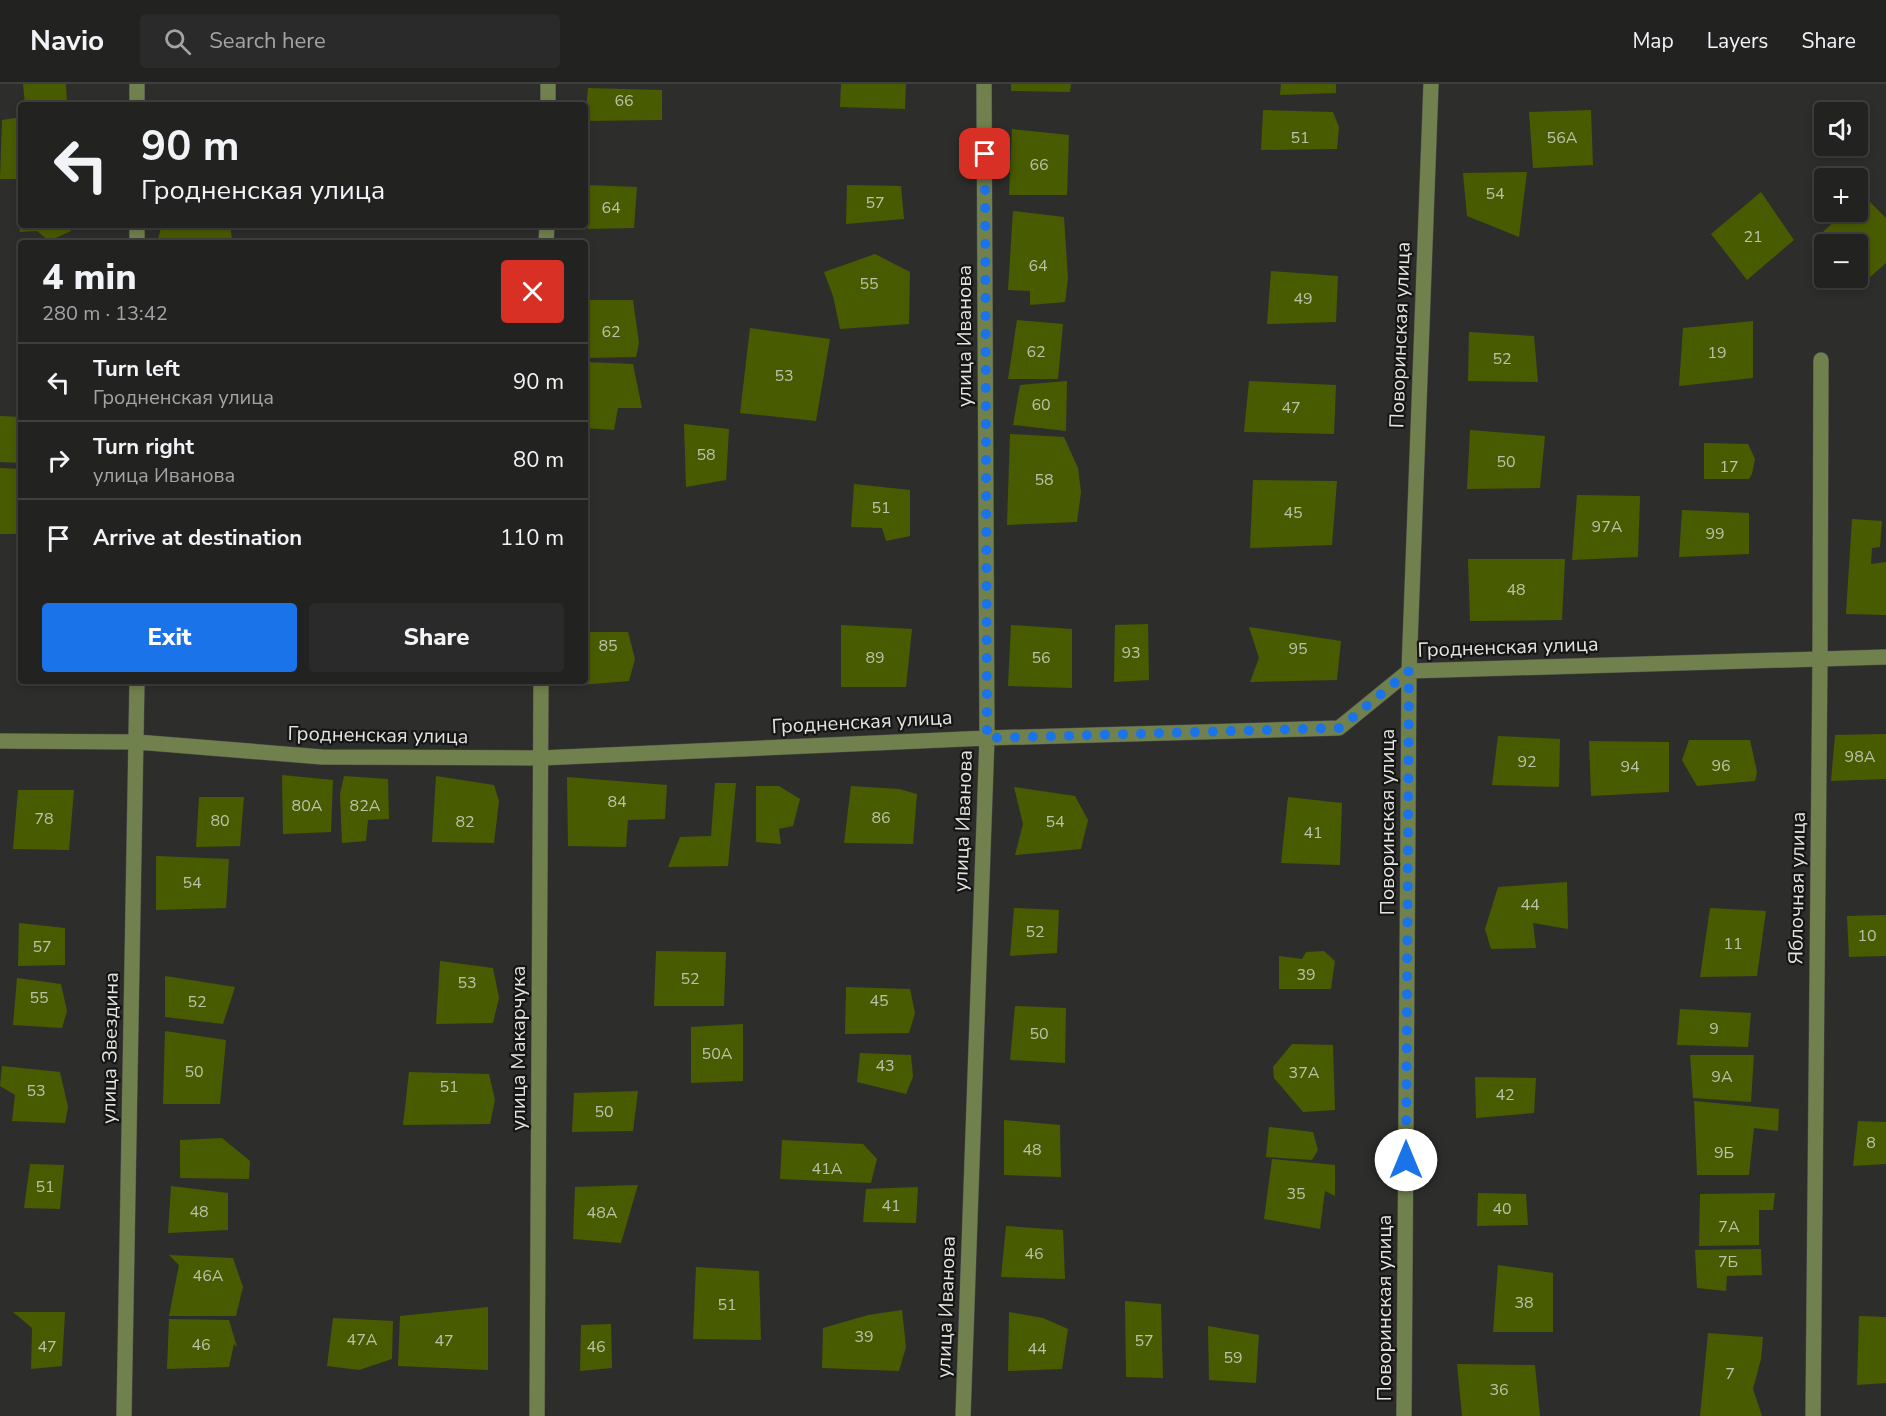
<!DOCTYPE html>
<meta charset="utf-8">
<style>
:root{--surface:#222221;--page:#2a2a2a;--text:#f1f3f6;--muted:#a2a4a5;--line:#3f3f3f;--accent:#1a73e8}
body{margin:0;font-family:"Nunito Sans",sans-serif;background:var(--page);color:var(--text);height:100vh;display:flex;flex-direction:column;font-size:22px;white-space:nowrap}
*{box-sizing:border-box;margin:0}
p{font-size:20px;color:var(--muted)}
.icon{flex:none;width:33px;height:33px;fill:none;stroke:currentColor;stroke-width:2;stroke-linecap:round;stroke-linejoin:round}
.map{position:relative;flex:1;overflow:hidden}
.panel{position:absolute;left:18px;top:156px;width:570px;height:444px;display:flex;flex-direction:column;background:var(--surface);border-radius:6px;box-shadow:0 3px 9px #0003,0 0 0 2px var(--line)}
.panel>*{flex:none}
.guide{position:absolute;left:18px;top:18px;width:570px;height:126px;border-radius:6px;box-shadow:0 3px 9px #0003,0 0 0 2px var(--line);background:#222221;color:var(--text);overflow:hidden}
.controls{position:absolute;left:1814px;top:18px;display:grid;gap:12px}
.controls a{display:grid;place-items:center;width:54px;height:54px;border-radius:6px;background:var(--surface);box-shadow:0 3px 9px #0003,0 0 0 2px var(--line);font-size:30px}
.pin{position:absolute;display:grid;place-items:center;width:51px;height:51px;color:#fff;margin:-26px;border-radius:12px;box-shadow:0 3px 9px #0006}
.me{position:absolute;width:66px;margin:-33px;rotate:0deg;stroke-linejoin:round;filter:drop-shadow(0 0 4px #0008)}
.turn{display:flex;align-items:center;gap:21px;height:126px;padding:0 24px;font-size:27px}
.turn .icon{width:78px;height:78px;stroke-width:2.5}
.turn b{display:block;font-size:42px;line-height:51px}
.round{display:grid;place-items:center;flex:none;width:63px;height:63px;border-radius:6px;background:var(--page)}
.summary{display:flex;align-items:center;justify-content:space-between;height:102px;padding:0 24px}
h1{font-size:36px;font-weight:800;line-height:45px}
.cta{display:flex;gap:12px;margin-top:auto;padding:12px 24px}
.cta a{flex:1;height:69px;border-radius:6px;background:var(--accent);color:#fff;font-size:24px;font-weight:800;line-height:69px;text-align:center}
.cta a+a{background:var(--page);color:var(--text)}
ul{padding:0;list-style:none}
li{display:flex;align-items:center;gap:18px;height:78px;padding:0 24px;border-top:2px solid var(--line)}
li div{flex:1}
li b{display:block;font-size:22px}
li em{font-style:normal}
header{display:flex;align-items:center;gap:36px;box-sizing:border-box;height:84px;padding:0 30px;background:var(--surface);border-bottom:2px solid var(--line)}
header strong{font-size:28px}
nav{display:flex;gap:33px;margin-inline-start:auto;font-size:21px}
.search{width:420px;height:54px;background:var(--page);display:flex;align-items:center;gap:15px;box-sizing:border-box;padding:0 21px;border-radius:6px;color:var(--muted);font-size:22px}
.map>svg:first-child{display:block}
</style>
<header>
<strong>Navio</strong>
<div class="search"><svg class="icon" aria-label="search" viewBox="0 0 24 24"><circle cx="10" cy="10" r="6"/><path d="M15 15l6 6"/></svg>Search here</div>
<nav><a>Map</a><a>Layers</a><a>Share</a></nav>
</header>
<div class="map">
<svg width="1886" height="1332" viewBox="0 0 1886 1332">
<rect width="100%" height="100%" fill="#2d2e2c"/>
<path fill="#495b00" d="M23,0H66L67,21H25Z
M841,0H906L905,25L840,23Z
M1011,0H1071L1070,8L1011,7Z
M1281,0H1336V9L1280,11Z
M588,4L662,6V36L585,37Z
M1263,26L1333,28L1339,43L1337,65L1261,66Z
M1591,26L1593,81L1533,84L1529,28Z
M21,33V95H0L2,36Z
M1012,45L1069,51L1067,111H1009Z
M1527,88L1519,153L1467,132L1463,89Z
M587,101L637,103L634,144L588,145Z
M847,101L901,102L904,135L846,140Z
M1761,108L1794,156L1747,196L1711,150Z
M1862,110L1886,134V179L1868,195L1857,183V160H1835L1823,148L1844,128H1857V114Z
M21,111V141H70L71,147L49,157L37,147L20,148L17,112Z
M1013,127L1064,133L1068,194L1065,218L1030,221V207L1008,206Z
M162,141H230L232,155L157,158Z
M875,170L910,188L909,240L840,245L833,212L824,188Z
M1271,187L1338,192L1336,238L1267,240Z
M586,216H633L639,259L636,273L585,274Z
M1017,236L1063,240L1058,295H1008Z
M1753,237V294L1679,302L1683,244Z
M750,244L830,255L816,337L740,329Z
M1469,248L1534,252L1538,298L1468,297Z
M585,278L633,280L642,324H618L614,346L585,344L590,309Z
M1067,297L1066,347L1013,341L1020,301Z
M1249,297L1336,301L1334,350L1244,348Z
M0,332L21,333V379L0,378Z
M684,340L729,345L726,396L686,403Z
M1470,346L1545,352L1540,404L1467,405Z
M1010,350L1064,353L1078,384L1081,408L1077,438L1007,441Z
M1704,359L1748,360L1755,375L1752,390L1749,395H1704Z
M0,384L21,385V450H0Z
M1253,396L1337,397L1332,461L1250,464Z
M854,400L910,406V452L886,457L882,444L851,443Z
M1577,411L1640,412L1638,473L1572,476Z
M1682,426L1749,429V470L1679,473Z
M1852,435L1882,437L1880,463L1872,464L1871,480L1886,478V531L1846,530Z
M1468,475H1565L1562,536L1470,537Z
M1148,540L1149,596L1114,598L1115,541Z
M841,541L912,545L906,603H841Z
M1011,541L1072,545V604L1008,602Z
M1249,543L1341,557L1337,596L1250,598L1259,574Z
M585,548H628L635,575L629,597L568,602L569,597H585Z
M1886,650V695L1831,697L1835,651Z
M1498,652L1560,655L1559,703L1492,701Z
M1689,656H1750L1757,688L1755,697L1697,702L1682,676Z
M1589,657L1669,658V708L1591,712Z
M282,691L333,696L331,748L283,750Z
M344,692L388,695L389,735L368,736L366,757L342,759L340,710Z
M436,692L494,701L499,717L494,759L432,758Z
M567,693L667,701L665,735L628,736L626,763L568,762Z
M715,699H736L728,782L668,783L680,753L711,752Z
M756,702H779L800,715L793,742L779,745L781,760L756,758Z
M851,702L899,705L917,710L913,760L844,759Z
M1014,703L1075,712L1088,736L1081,765L1015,771L1023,740Z
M18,706H74L69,766L13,765Z
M199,713H244L240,762L196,763Z
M1288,713L1342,719L1340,781L1281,779Z
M156,772L229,775L226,824L156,826Z
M1567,798L1568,845L1533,839L1536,864L1491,865L1485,845L1498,803Z
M1014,824L1059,826L1057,869L1010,872Z
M1710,824L1766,827L1757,892L1700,893Z
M1886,831V872L1849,873L1847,832Z
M19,839L65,844V881L18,882Z
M656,867L726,868L724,922H654Z
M1324,867L1335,877L1331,905H1279V872L1302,875L1306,868Z
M440,877L493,884L499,914L493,939L436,940Z
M165,892L235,903L223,940L165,933Z
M17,894L61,900L67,927L62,944L13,941Z
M846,903L910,905L915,929L909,949L845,950Z
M1015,922L1066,924L1065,979L1010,976Z
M1680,925L1751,929L1748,963L1677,961Z
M743,940V997L691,999V943Z
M165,947L226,956L220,1020H163Z
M1292,960L1333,961L1335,1026L1303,1028L1274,994L1273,983Z
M860,969L911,971L913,993L906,1010L857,998Z
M1690,971H1754L1751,1018L1693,1014Z
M2,982L60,988L68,1023L65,1039L12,1037L15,1011L0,1002Z
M409,988L489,990L495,1016L490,1040L403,1041Z
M1475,993L1536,994L1534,1029L1476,1034Z
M638,1007L633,1047L572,1048L574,1009Z
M1694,1017L1779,1025L1778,1047L1754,1044L1749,1091H1697Z
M1004,1036L1060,1041L1061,1093L1004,1091Z
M1858,1037L1886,1038V1080L1853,1082Z
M1269,1043L1313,1048L1318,1066L1312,1076L1266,1073Z
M222,1054L250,1077L249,1095L180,1094V1056Z
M782,1056L863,1060L877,1075L871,1099L780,1095Z
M1272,1075L1335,1081V1112L1325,1107L1320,1145L1264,1135Z
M30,1080L64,1081L60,1125L24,1124Z
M638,1101L621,1159L573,1155L575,1103Z
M171,1102L228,1109V1146L168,1149Z
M918,1103L916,1139L863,1138L866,1105Z
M1478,1109L1526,1110L1528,1141L1477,1142Z
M1775,1109L1773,1126H1759V1161L1699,1162L1700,1110Z
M1006,1142L1063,1146L1065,1195L1001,1193Z
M1761,1165L1762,1191L1727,1192L1726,1207L1697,1204L1695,1166Z
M169,1171L233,1174L243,1203L236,1232H169L179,1181Z
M1498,1181L1553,1189V1248H1493Z
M696,1183L759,1187L761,1256L693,1255Z
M1125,1217L1161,1220L1163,1294L1126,1293Z
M488,1223V1286L398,1282L400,1232Z
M902,1226L906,1263L899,1287L822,1284L823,1244L868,1231Z
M13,1228H65L62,1282L31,1285L32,1244Z
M1009,1228L1043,1234L1068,1245L1062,1285L1008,1287Z
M1859,1232L1886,1233V1299L1857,1301Z
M333,1234L393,1237L392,1275L359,1286L327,1282Z
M169,1235L229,1236L237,1263L234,1260L229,1283L167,1285Z
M611,1240L612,1284L580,1287L581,1241Z
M1208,1242L1259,1251L1256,1299L1209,1296Z
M1708,1249L1763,1253L1761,1275L1753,1305L1762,1332H1700Z
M1457,1280L1535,1281L1540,1332H1462Z"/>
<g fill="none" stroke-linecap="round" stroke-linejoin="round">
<defs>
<path id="minor" d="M137,21V0
M548,21V0
M137,159V141
M546,159L547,141
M0,657L137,658L322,673L541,674L987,654L1339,644L1409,587L1886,573
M124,1332L137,597
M537,1332L541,597
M963,1332L987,654L984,0
M1404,1332L1409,587L1431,0
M1813,1332L1820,574L1821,276"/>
</defs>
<use href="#minor" stroke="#4a4b49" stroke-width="16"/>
<use href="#minor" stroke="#71814d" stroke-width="15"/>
</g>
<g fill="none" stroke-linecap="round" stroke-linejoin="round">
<path stroke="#1a73e8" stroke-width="10" stroke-dasharray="0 18" d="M985,70L987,654L1340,644L1409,587L1406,1076"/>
</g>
<g text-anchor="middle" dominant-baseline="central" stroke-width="4.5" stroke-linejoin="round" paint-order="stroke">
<g font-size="16" fill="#bcc2aa">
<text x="624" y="17">66</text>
<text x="1300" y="54">51</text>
<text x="1562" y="54">56А</text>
<text x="1039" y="81">66</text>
<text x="1495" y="110">54</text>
<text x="875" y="119">57</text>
<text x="611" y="124">64</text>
<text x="1753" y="153">21</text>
<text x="1038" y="182">64</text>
<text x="869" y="200">55</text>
<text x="1303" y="215">49</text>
<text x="611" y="248">62</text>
<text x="1036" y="268">62</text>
<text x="1717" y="269">19</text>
<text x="1502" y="275">52</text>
<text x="784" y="292">53</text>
<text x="1041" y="321">60</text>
<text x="1291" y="324">47</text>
<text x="706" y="371">58</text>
<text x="1506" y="378">50</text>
<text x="1729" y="383">17</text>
<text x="1044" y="396">58</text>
<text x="881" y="424">51</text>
<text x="1293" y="429">45</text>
<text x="1607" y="443">97А</text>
<text x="1715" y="450">99</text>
<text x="1516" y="506">48</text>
<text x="608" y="562">85</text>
<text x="1298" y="565">95</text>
<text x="1131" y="569">93</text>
<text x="875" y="574">89</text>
<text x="1041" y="574">56</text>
<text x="1860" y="673">98А</text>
<text x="1527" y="678">92</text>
<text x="1721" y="682">96</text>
<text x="1630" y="683">94</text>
<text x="617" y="718">84</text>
<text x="307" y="722">80А</text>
<text x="365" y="722">82А</text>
<text x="881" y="734">86</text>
<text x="44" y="735">78</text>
<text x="220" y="737">80</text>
<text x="465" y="738">82</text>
<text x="1055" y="738">54</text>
<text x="1313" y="749">41</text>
<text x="192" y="799">54</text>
<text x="1530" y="821">44</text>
<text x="1035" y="848">52</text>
<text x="1867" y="852">10</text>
<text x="1733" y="860">11</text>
<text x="42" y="863">57</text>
<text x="1306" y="891">39</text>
<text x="690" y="895">52</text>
<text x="467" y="899">53</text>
<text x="39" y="914">55</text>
<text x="879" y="917">45</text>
<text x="197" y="918">52</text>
<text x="1714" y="945">9</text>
<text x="1039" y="950">50</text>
<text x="717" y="970">50А</text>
<text x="885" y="982">43</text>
<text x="194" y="988">50</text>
<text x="1304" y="989">37А</text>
<text x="1722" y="993">9А</text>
<text x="449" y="1003">51</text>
<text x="36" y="1007">53</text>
<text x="1505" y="1011">42</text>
<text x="604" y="1028">50</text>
<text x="1871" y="1059">8</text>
<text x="1032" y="1066">48</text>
<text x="1724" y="1069">9Б</text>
<text x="827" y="1085">41А</text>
<text x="45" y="1103">51</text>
<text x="1296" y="1110">35</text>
<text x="891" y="1122">41</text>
<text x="1502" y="1125">40</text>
<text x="199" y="1128">48</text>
<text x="602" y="1129">48А</text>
<text x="1729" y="1143">7А</text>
<text x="1034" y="1170">46</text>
<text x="1728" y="1178">7Б</text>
<text x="208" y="1192">46А</text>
<text x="1524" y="1219">38</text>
<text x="727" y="1221">51</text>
<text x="864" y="1253">39</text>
<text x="362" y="1256">47А</text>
<text x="444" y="1257">47</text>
<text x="1144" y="1257">57</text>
<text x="201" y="1261">46</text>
<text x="47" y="1263">47</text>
<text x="596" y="1263">46</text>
<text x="1037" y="1265">44</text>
<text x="1233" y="1274">59</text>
<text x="1730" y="1290">7</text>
<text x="1499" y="1306">36</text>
</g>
<g font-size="20" fill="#e3e4e2" stroke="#161615">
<text transform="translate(1400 251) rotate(-88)">Поворинская улица</text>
<text transform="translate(964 252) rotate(-90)">улица Иванова</text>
<text transform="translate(1508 563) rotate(-2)">Гродненская улица</text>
<text transform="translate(862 638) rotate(-3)">Гродненская улица</text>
<text transform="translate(378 651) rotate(1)">Гродненская улица</text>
<text transform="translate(963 737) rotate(-88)">улица Иванова</text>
<text transform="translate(1387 738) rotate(-90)">Поворинская улица</text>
<text transform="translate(1797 804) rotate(-89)">Яблочная улица</text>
<text transform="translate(110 964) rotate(-89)">улица Звездина</text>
<text transform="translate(518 964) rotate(-90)">улица Макарчука</text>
<text transform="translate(946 1223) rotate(-88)">улица Иванова</text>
<text transform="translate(1384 1224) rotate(-90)">Поворинская улица</text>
</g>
</g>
</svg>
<div class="controls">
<a><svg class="icon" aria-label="sound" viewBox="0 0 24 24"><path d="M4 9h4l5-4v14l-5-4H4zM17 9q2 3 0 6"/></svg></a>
<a>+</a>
<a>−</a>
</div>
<div class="pin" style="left:985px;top:70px;background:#d93025"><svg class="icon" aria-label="arrive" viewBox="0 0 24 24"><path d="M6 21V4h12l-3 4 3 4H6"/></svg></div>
<svg class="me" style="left:1406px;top:1076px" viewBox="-20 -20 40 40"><circle r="19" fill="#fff"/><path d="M0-13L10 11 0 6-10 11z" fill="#1a73e8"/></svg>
<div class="guide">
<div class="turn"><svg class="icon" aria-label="left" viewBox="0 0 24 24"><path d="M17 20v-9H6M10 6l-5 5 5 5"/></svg><div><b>90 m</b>Гродненская улица</div></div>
</div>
<section class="panel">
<div class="summary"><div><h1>4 min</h1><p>280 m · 13:42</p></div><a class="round" style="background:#d93025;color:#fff"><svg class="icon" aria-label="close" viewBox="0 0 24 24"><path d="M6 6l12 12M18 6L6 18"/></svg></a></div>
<ul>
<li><svg class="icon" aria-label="left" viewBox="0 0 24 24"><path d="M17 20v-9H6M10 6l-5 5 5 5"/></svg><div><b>Turn left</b><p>Гродненская улица</p></div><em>90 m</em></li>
<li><svg class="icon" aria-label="right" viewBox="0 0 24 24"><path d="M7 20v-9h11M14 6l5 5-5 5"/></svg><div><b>Turn right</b><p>улица Иванова</p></div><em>80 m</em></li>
<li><svg class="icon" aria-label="arrive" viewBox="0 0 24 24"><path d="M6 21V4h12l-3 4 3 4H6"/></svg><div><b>Arrive at destination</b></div><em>110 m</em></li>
</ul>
<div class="cta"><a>Exit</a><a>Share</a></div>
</section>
</div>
